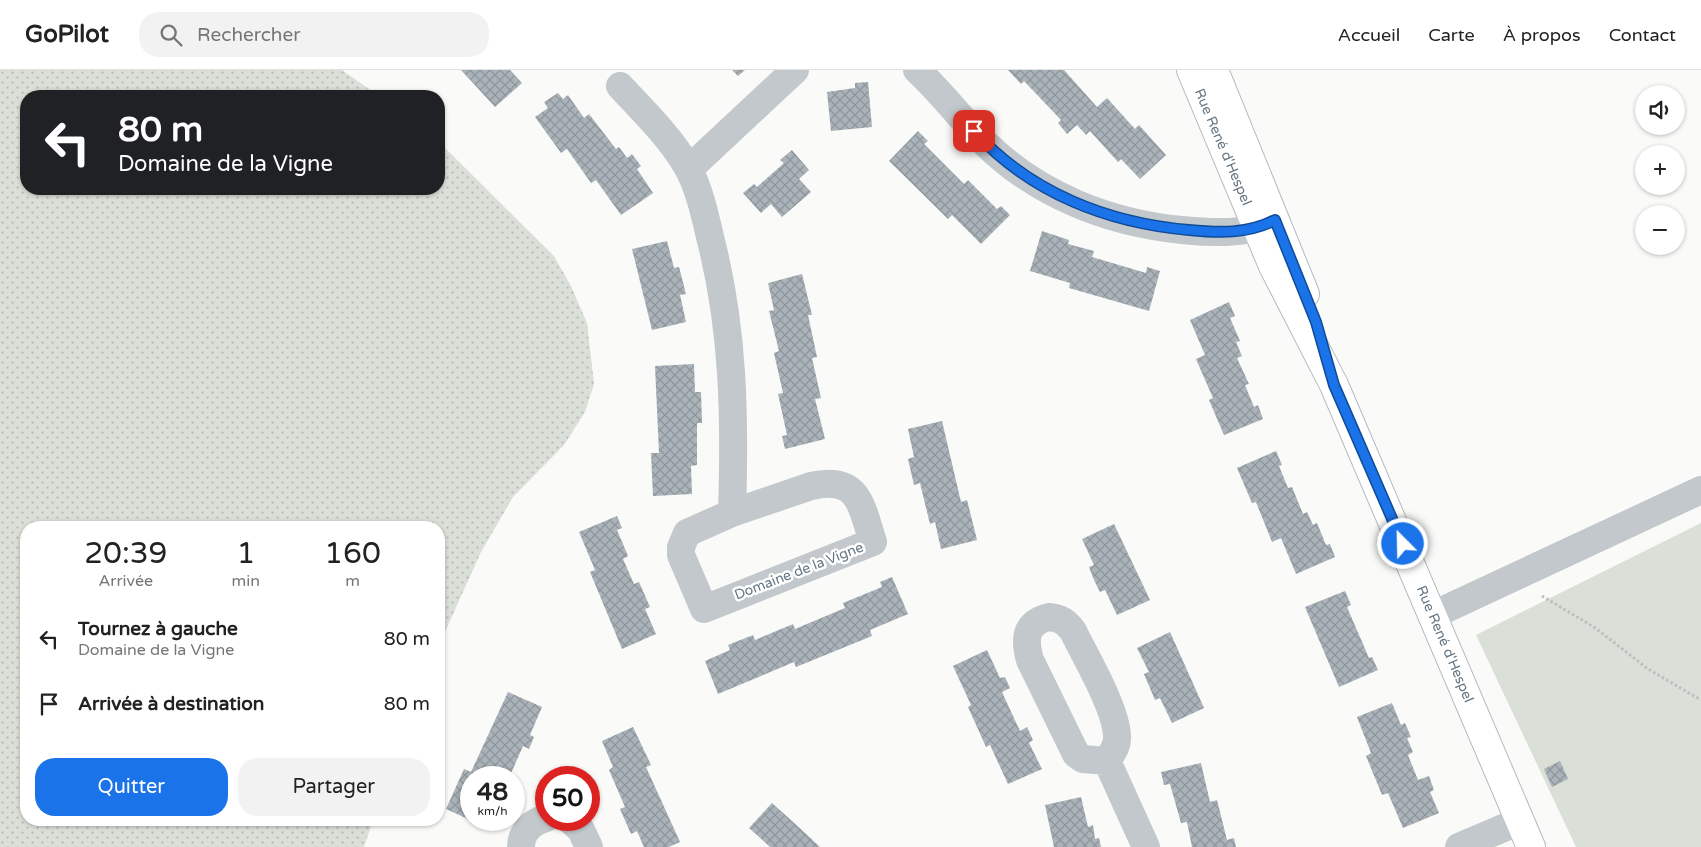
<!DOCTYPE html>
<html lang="fr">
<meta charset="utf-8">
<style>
:root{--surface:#fff;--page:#f2f2f2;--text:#222;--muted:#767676;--line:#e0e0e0;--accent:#1a73e8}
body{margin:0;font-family:"Varela Round",sans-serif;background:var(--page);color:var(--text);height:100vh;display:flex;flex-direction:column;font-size:19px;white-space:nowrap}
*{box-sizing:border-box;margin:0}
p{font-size:16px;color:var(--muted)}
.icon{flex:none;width:28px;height:28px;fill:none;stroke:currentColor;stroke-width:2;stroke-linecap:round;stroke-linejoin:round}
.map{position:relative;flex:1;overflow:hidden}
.panel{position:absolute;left:20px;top:451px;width:425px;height:305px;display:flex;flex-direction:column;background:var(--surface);border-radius:20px;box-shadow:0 1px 4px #0004}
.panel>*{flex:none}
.guide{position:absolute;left:20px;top:20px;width:425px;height:105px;border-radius:20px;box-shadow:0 1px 4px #0004;background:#202124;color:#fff;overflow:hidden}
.buttons{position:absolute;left:1635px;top:15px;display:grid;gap:10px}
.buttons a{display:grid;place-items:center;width:50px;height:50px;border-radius:50%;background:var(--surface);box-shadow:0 1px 4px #0004;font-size:25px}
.speed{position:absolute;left:460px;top:696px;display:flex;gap:10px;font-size:25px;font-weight:700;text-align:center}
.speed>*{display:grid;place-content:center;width:65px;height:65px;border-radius:50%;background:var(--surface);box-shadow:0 1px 4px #0004;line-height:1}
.speed small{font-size:12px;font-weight:400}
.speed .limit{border:8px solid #d22;background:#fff;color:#111}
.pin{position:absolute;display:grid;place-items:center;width:42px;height:42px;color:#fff;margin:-21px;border-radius:10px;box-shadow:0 2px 8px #0006}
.me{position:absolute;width:55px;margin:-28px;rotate:337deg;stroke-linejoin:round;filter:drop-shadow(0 0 4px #0008)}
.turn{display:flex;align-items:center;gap:18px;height:105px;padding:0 15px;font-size:22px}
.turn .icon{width:65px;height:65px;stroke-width:2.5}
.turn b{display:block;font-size:35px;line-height:42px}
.eta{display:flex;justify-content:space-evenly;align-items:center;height:85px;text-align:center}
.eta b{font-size:30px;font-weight:600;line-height:35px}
.button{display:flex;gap:10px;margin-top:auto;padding:10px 15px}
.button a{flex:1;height:58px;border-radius:20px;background:var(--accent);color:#fff;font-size:20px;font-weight:600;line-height:58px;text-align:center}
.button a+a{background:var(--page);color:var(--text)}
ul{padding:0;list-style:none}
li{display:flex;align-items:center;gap:15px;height:65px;padding:0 15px}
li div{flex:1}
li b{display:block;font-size:19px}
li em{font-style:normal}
header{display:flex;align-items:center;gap:30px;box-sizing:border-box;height:70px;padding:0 25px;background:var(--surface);border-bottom:1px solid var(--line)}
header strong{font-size:24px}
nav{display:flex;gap:28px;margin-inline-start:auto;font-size:18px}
.search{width:350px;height:45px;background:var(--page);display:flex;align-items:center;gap:12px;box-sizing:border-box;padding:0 18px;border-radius:20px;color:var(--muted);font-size:19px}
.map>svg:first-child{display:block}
</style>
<header>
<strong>GoPilot</strong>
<div class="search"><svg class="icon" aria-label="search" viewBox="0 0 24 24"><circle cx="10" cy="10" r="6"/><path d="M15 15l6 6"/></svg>Rechercher</div>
<nav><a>Accueil</a><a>Carte</a><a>À propos</a><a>Contact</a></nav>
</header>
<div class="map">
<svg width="1701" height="777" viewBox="0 0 1701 777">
<defs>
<pattern id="grass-dots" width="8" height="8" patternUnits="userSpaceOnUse" patternTransform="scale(1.25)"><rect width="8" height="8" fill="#dadfd7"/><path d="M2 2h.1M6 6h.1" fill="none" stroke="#b4b9b4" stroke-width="1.8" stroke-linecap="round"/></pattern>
<pattern id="building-cross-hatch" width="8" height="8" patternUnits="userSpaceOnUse" patternTransform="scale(1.25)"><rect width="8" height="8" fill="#aab3b9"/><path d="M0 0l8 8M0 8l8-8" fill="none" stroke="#8e969c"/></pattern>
</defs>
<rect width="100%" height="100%" fill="#fafaf8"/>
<path fill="url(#grass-dots)" d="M0,0H342L379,26H26V119H439V72L554,186L571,216L587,253L594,314L585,342L564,375L513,427L481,482L439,575V458H26V750H373L364,777H0Z"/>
<path fill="#dadfd7" d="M1701,453V777H1576L1476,565Z"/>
<path fill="url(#building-cross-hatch)" d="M461,0H510L522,13L495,37Z
M732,0H745L738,6Z
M1008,0H1064L1097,37L1107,28L1135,59L1139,55L1166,85L1140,109L1121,89L1118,92L1090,61L1086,65L1077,55L1067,64L1058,53L1061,50L1024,11L1021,14Z
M868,12L872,57L831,61L827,22L855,18V13Z
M558,23L563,29L568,25L584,48L589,44L616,79L619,77L627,88L632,84L641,96L637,99L653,123L621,145L596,110L591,113L567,79L561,83L535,47L548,38L544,32Z
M918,61L928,71L924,74L964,114L968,110L997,139L1001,136L1010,145L981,174L952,145L948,149L889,91Z
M792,80L809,100L799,109L811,122L782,147L771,134L761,143L743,123L754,114L757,117L784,93L780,90Z
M1042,161L1069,170L1068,174L1094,181L1092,187L1146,203L1147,197L1160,201L1149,241L1069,218L1070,213L1030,201Z
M667,171L674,198L679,197L686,224L680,225L686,252L652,260L632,179Z
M802,204L812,245H808L817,287L812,288L821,328L815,329L825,369L785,379L782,366L787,365L778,324L783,323L774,283L779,281L769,241L774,240L768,213Z
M1229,232L1235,246L1230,248L1240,271L1236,272L1242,286L1237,288L1249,314L1245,315L1254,337L1258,335L1263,349L1224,365L1209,330L1213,328L1196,289L1205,285L1190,250Z
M694,294L695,322H701L702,353H697V395L691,396L692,424L653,426L651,383H659L655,296Z
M942,351L961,432L967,430L977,470L941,479L935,452L930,454L920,413L914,415L908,389L914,387L908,359Z
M1276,381L1282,395L1279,396L1288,418L1292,417L1303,444L1307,442L1313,455L1317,453L1326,475L1330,474L1335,487L1296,504L1281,468L1272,472L1256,432L1252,433L1237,398Z
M617,446L622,458L617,460L628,486L623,489L634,514L639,512L650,537L645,539L656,564L622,579L590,502L595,500L579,462Z
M1114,454L1150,530L1117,545L1105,520L1100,522L1094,510L1089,497L1094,495L1082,469Z
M892,507L908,544L870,560L872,566L796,597L794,592L718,624L705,591L730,580L728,575L753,565L755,570L793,554L795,559L845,538L843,533L882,517L880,512Z
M1345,521L1351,535L1347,537L1369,588L1372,587L1378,600L1339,617L1305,537Z
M1170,562L1204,638L1172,653L1160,628L1155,630L1144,604L1149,602L1137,578Z
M987,580L1000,608L1005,607L1010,618L1002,622L1020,661L1027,657L1033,670L1029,673L1042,699L1008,714L990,675L986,677L968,637L971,635L953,596Z
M508,622L542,637L530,665L534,667L529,679L523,676L509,708H471V750H481L479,754L446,739L464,699L471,702Z
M1392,633L1401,655L1405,653L1411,667L1407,668L1413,682L1408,685L1418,710L1429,706L1434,720L1430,722L1439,743L1403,758L1388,723L1382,725L1366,686L1371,683L1357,647Z
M633,657L651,695L646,697L680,772L669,777H644L637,761L631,764L620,739L625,737L609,700L613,697L602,671Z
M1560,691L1568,709L1552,717L1544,699Z
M1201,693L1210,732L1217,730L1227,770L1234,768L1236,777H1192L1187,752L1181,753L1170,714L1164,715L1161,702Z
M1081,727L1088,757L1093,755L1095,769L1099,768L1101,777H1054L1045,735Z
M772,733L803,761L820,777H770L749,758Z"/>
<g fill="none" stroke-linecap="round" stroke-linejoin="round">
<defs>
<path id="major" d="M1191,0L1273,196L1334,315L1531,777
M1214,0L1305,224"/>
</defs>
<use href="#major" stroke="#b5babe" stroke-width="30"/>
<path stroke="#bbbfc2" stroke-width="3" stroke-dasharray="2.5 2.5" stroke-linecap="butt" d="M1542,526L1594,557L1648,599L1701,630"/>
<path stroke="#c3c8cc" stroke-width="28" d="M917,0C941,22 961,49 984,72C1037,125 1109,153 1182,160C1214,163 1246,165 1275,151
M620,16C644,42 671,68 688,98C699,118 705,145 710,167C734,259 735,349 732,443L687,463L681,477V485L704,539L873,472C861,435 859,405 811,416L732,443
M689,99L795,0
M1433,545L1701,420
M1049,547C1061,548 1066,552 1073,561C1086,588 1116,638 1117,666C1118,676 1112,683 1107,691L1083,689L1076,684L1030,590C1024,569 1025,553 1049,547Z
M1107,691L1146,777
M570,750L581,760L589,777
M521,777C521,762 532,752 546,748
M1459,777L1520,751"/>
<use href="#major" stroke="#fff" stroke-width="28"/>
</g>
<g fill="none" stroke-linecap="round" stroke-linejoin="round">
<defs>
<path id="route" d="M974,61C1030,123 1108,153 1189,160C1219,163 1248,164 1275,150L1316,252L1334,315L1403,474"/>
</defs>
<use href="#route" stroke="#114b97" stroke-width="12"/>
<use href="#route" stroke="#1a73e8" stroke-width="9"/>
</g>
<g text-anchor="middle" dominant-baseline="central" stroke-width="5" stroke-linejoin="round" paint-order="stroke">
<g font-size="14" fill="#657683" stroke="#fff">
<text transform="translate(1223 77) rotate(67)">Rue René d'Hespel</text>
<text transform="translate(799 501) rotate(-21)">Domaine de la Vigne</text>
<text transform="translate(1445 574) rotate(67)">Rue René d'Hespel</text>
</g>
</g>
</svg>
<div class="buttons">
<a><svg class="icon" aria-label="sound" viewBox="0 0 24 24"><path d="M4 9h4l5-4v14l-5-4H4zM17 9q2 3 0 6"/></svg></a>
<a>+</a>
<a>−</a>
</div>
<div class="speed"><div>48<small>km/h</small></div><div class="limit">50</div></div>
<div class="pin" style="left:974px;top:61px;background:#d93025"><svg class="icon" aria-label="arrive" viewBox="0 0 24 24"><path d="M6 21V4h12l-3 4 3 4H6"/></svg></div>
<svg class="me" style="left:1403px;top:474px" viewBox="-20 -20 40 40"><circle r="17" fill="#1a73e8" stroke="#fff" stroke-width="3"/><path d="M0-11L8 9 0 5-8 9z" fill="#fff"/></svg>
<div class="guide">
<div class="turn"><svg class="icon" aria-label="left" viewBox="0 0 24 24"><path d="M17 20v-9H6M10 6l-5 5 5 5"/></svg><div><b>80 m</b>Domaine de la Vigne</div></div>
</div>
<section class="panel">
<div class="eta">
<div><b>20:39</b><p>Arrivée</p></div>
<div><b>1</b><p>min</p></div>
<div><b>160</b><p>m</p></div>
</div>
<ul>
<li><svg class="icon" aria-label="left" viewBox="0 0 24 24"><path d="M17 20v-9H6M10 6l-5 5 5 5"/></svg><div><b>Tournez à gauche</b><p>Domaine de la Vigne</p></div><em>80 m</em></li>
<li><svg class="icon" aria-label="arrive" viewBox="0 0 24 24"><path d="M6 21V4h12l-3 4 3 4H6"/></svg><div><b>Arrivée à destination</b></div><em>80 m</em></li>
</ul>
<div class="button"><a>Quitter</a><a>Partager</a></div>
</section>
</div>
